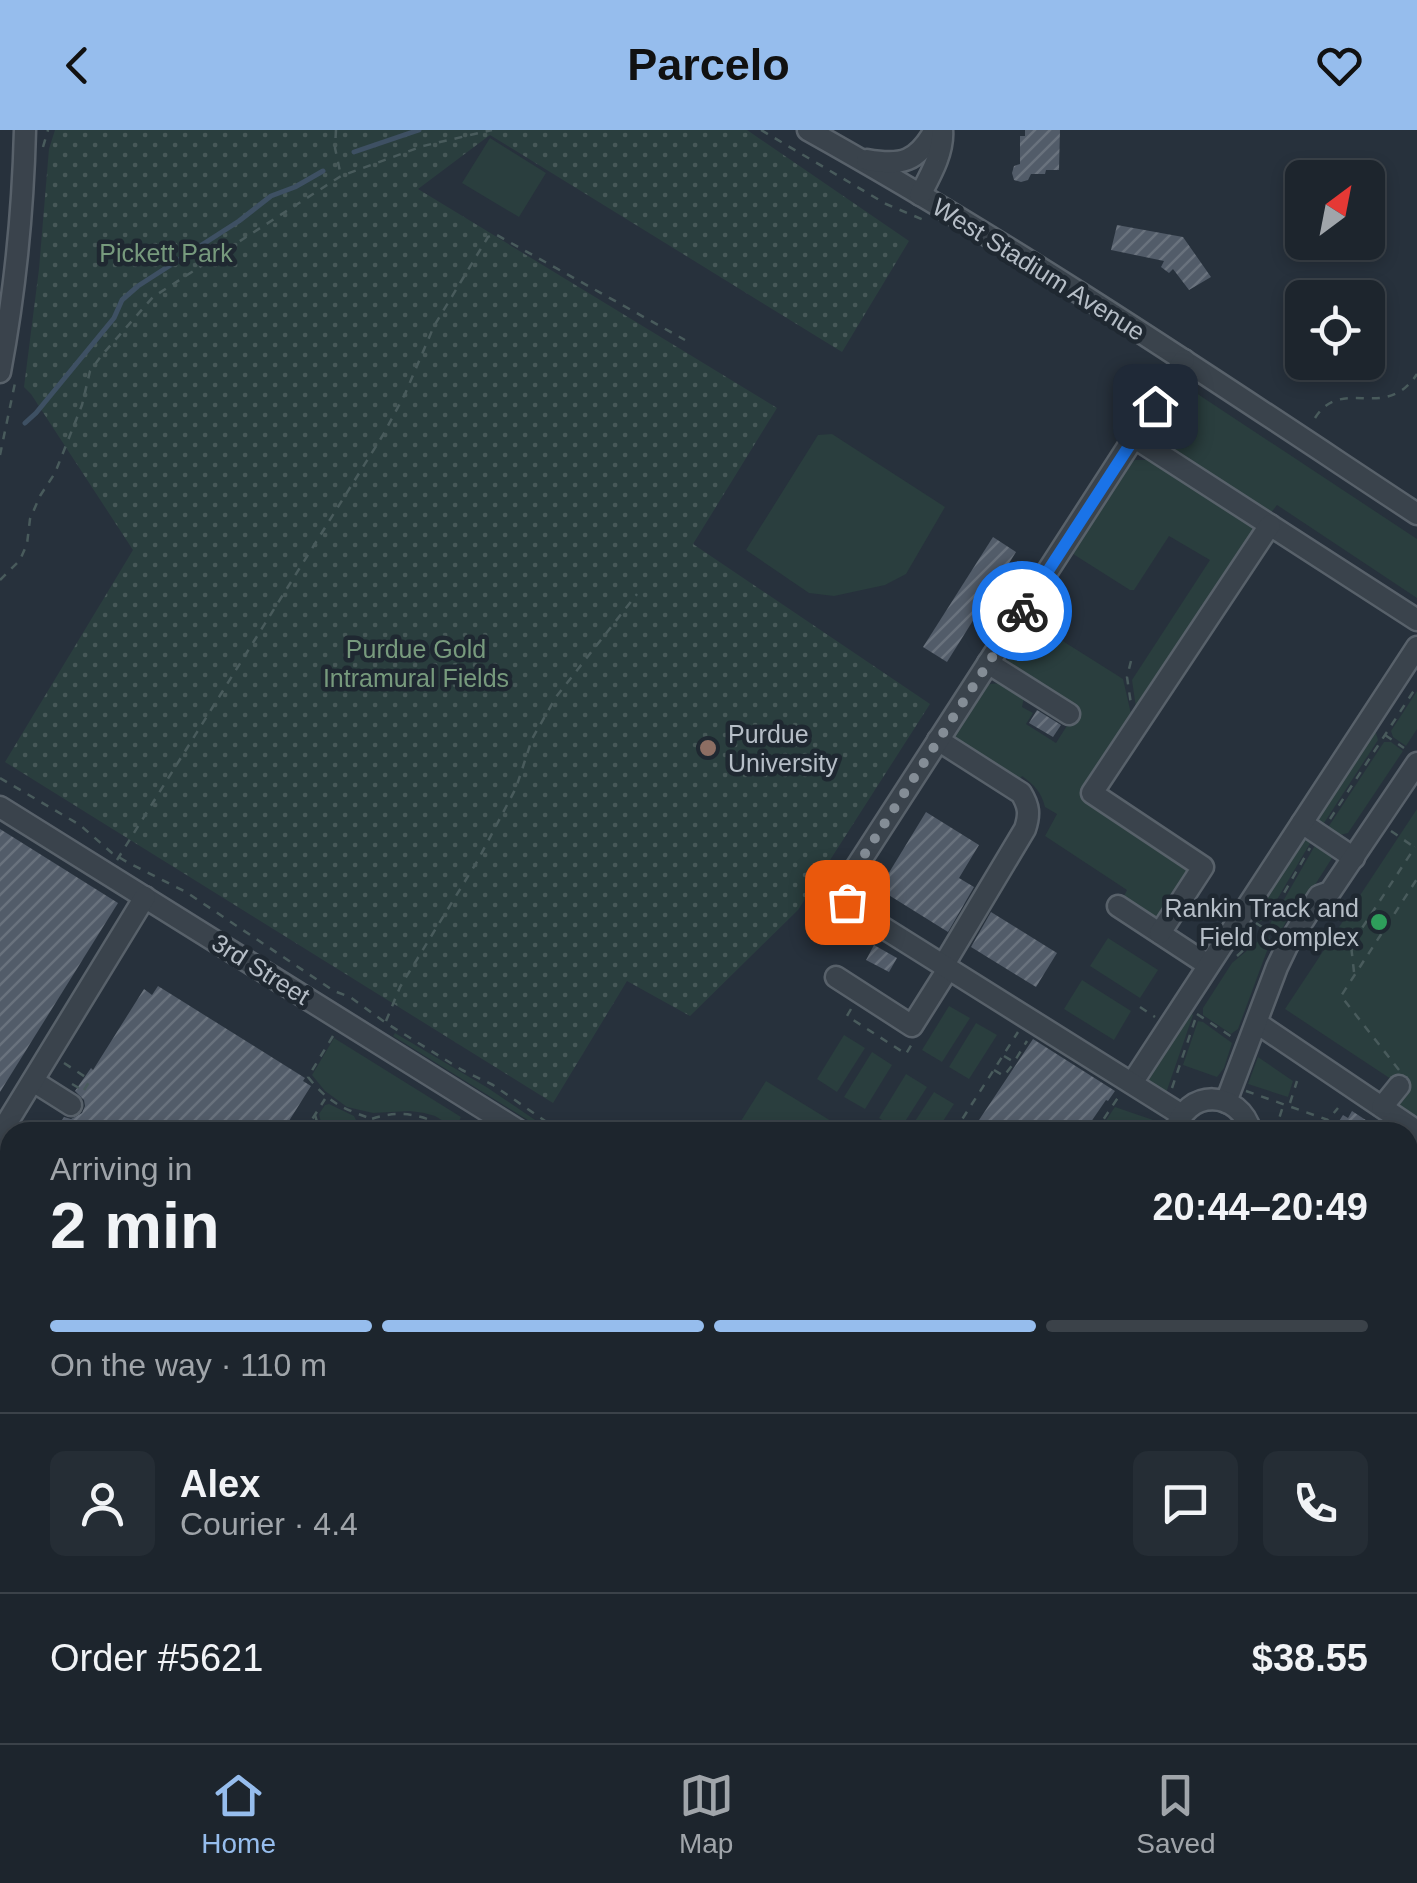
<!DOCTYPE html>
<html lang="en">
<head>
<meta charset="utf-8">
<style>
  :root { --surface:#1d252d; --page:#252d35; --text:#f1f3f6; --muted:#a0a5aa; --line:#3b4249; --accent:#96bded }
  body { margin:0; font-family:Helvetica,sans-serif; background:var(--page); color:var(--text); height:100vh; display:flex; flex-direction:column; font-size:38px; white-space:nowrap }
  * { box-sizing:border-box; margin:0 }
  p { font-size:32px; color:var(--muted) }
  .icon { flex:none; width:55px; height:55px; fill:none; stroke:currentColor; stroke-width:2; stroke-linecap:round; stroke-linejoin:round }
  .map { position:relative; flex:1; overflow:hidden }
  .drawer { position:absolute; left:0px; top:992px; width:1418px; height:622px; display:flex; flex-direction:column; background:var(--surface); border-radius:30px 30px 0 0; box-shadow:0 5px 15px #0003,0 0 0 2px var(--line) }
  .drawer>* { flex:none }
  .needle { width:65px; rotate:32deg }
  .controls { position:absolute; left:1285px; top:30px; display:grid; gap:20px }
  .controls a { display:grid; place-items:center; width:100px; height:100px; border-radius:15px; background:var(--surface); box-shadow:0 5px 15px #0003,0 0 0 2px var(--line); font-size:50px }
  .pin { position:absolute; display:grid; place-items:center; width:85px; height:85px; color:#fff; margin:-42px; border-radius:20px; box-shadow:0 5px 15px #0006 }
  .courier { position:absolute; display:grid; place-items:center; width:100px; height:100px; margin:-50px; border:8px solid #1a73e8; border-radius:50%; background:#fff; color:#222; box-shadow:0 2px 12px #0007 }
  .overview em { font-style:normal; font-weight:700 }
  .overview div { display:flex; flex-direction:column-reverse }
  .overview { display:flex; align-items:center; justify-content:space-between; height:170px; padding:0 50px }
  h1 { font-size:65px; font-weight:700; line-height:75px }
  .bar { display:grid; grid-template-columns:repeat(4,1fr); gap:15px 10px; align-content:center; height:120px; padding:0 50px }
  .bar i { height:12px; border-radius:8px; background:var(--line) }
  .bar .on { background:var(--accent) }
  .bar p { grid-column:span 4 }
  .line { display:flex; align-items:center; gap:25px; padding:0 50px; border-top:2px solid var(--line) }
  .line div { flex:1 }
  .round { display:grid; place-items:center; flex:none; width:105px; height:105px; border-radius:15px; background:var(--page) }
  header { display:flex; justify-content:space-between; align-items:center; height:130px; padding:0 50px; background:var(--accent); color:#111; font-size:45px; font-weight:700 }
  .dock { display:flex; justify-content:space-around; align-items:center; height:140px; border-top:2px solid var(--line); background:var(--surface); font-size:28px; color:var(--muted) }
  .dock a { display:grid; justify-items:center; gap:5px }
  .dock .on { color:var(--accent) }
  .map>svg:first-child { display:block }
</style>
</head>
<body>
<header><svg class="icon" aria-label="back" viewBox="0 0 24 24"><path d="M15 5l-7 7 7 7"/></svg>Parcelo<svg class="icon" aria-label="heart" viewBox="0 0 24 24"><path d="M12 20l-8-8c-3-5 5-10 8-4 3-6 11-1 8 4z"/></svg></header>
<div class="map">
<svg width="1417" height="1613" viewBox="0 0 1417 1613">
  <defs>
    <pattern id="park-dots" width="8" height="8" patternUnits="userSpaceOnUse" patternTransform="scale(2.5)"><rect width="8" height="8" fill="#2a3e3e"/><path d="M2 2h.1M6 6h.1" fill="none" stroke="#475858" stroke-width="1.8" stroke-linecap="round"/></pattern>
    <pattern id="building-hatch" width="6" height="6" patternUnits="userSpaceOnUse" patternTransform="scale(2.5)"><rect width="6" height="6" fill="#525c69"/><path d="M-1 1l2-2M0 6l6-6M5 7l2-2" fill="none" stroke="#69727d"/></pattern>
  </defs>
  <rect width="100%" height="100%" fill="#27313c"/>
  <g fill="#2a3e3e">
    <path d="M490 8 546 43 519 87 462 53Z"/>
    <path d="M1178 251 1417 409V468L1277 375 1270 384 1158 313 1154 292Z"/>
    <path d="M832 304 945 377 906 444 885 455 834 466 809 463 746 420 818 305Z"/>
    <path d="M1135 330H1148L1159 333 1247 390 1252 397V404L1206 475 1202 474 1201 477 1204 479 1136 578 1132 550 1210 430 1169 406 1134 460H1130L1070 422 1129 335Z"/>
    <path d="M1023 486 1123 549 1132 588 1081 663 1192 738 1159 789H1155L1123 768 1127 760 1045 706 1057 684 1045 677C1041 661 1034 655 1022 646L1017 654 951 609C971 571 976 536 1025 563L1022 577 1033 583 1026 594 1056 613 1075 583 1013 543 1008 531 1006 513Z"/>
    <path d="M1417 561V599L1406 616 1393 607 1391 601Z"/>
    <path d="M1373 600 1376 603 1378 610 1322 696 1317 692 1316 685Z"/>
    <path d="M1384 612H1391L1403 621 1348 703 1336 706 1327 699Z"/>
    <path d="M1417 679V988L1386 966 1394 951 1285 879Z"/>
    <path d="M1308 706 1312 710 1265 790 1258 792 1249 786 1300 708Z"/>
    <path d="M1317 712 1331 721 1332 728 1304 772 1285 778V782H1291L1279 805 1272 800 1270 794Z"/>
    <path d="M1267 804 1271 810 1238 899 1231 904 1203 885V878L1232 833Z"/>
    <path d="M1108 808 1158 840 1140 868 1090 836Z"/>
    <path d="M1082 850 1131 881 1114 910 1064 879Z"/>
    <path d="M949 876 970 888 942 932 922 920Z"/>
    <path d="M1187 880 1193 885 1192 888 1166 963 1149 954 1147 948Z"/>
    <path d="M1198 891 1203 892 1232 913 1224 938 1217 947 1183 935Z"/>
    <path d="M976 893 997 905 969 949 949 937Z"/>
    <path d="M395 903 488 958 541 994 539 997 393 906Z"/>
    <path d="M844 905 865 918 837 962 817 949Z"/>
    <path d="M334 908 461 987 457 996 453 997 435 986 424 983 410 981 373 983 347 977 325 961 312 945Z"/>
    <path d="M872 922 892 935 865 979 844 967Z"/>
    <path d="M1258 927 1293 951 1288 967 1248 954Z"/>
    <path d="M906 944 927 957 899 1001 879 988Z"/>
    <path d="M766 951 849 1002H734Z"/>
    <path d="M934 962 954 974 936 1002H908Z"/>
    <path d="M329 974 354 986 356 990 338 1002H323L319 984 325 975Z"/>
    <path d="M1115 977 1156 991 1152 1002H1098Z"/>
    <path d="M1417 1328V1452L1408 1446V1351L1412 1343 1411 1337Z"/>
  </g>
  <path fill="url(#park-dots)" d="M55 0H747L909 111 842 222 490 5 418 59 777 278 693 414 930 574 798 780 690 886 627 851 553 973 5 632 133 420 31 264 24 257 39 139 49 19Z"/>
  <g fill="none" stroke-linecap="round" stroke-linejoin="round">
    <g stroke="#3e5063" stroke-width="5">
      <path d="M354 22 419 0"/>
      <path d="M25 293 36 283 114 188 122 170 138 156 239 91 271 66 295 57 323 41"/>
    </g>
  </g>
  <g fill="url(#building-hatch)">
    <path d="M1025 0H1060L1059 40H1046L1045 44H1031L1028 50 1021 52 1014 50 1012 43 1014 36 1020 34V6H1025Z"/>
    <path d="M1117 95 1183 107 1211 147 1189 160 1173 139 1169 143 1161 137 1164 131 1111 120Z"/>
    <path d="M993 407 1016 422 947 532 923 517Z"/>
    <path d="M1037 580 1061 595 1053 607 1029 593Z"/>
    <path d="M926 682 979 715 959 748 974 757 948 802 879 759Z"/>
    <path d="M0 699 118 773 0 962Z"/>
    <path d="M991 782 1057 823 1036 857 971 817Z"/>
    <path d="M874 815 897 828 889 842 866 830Z"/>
    <path d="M158 856 305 948 303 951 311 956 282 1002H54L64 987 71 989 82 983 85 976 84 970 75 961 91 938 93 940 144 859 152 865Z"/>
    <path d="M1033 909 1115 961 1108 971 1106 970 1084 1002H971Z"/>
    <path d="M1352 981 1384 1002H1332L1343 985 1348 988Z"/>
  </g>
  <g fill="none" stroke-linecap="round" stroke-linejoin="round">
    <defs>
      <g id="minor">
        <path d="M808 0C1018 117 1217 252 1417 384"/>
        <path d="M867 30C902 36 917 32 935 0"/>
        <path d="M920 65C930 46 944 22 942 0"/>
        <path d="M0 242C15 162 23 80 25 0"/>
        <path d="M1135 308 1417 490"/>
        <path d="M988 533 1069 584"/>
        <path d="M938 610 1021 663C1029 676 1030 684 1025 699L943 836"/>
        <path d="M0 677 521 1002"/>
        <path d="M1302 693 1354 728"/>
        <path d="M1118 776 1208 835"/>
        <path d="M1160 803 1203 737 1092 663 1270 395"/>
        <path d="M836 847 912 896 948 839"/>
        <path d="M1257 893 1417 1001"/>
        <path d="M33 951 71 975"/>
        <path d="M1132 953 1417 517"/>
        <path d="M1226 972 1277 837 1288 814 1319 766 1330 762 1417 633"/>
        <path d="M1382 977 1399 956"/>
        <path d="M1182 985 855 780C845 770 844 763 848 750L1184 230"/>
        <path d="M1175 1002C1185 958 1240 959 1251 1002"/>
        <path d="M0 1004 145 767"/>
        <path d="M0 1175 10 1181"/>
        <path d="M1408 1307 1417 1293"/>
        <path d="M1408 1572 1417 1578"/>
        <path d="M535 1605 548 1613"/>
        <path d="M1122 1605 1133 1613"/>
        <path d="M1231 1605 1239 1613"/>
        <path d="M321 1613 326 1605"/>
        <path d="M678 1613 683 1605"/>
        <path d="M1066 1613 1072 1605"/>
      </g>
      <g id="major">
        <path d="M0 1581 10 1587"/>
        <path d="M39 1605 52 1613"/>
      </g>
    </defs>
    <use href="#minor" stroke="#58616a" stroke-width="25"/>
    <use href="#major" stroke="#434c55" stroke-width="30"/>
    <g stroke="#495b5c" stroke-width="2.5" stroke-dasharray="8 8" stroke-linecap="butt">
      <path d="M336 0 335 18 341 46"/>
      <path d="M761 0 886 74 926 91"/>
      <path d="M43 17 48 0"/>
      <path d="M1315 288C1342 245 1385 293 1417 244"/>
      <path d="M0 325 15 253"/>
      <path d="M0 450 20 430 27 414 30 389 40 366 55 343 82 275 90 241 102 225 153 167 341 46 423 16 492 0"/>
      <path d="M1131 531 1127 547 1131 574"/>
      <path d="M1385 605 1404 618"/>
      <path d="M0 648 80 695 112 723 127 732 186 762 334 861 350 867 386 893 462 940 493 955 561 1002"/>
      <path d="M1330 689 1417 556"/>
      <path d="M1391 701 1417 719"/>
      <path d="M117 730 383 305 405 264 434 196 488 107 495 104 685 210"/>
      <path d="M1256 793 1274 805"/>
      <path d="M1237 826 1259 806 1310 718"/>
      <path d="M1354 842 1351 815 1415 717"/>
      <path d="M1140 877 1155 887"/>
      <path d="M851 879 847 886 906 924 913 912"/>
      <path d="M1197 884 1232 907"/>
      <path d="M386 891 400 857 478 730 516 658 532 609 556 567 637 464"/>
      <path d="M333 906 308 947C327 971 341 978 369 988"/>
      <path d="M1004 926 1014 932 1027 911"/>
      <path d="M64 933 90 950"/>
      <path d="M994 940 1004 946 1013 934"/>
      <path d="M1399 940 1341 866 1417 749"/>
      <path d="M72 954 84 961"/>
      <path d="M1172 958 1195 890"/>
      <path d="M84 960 91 949"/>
      <path d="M1246 961 1328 990 1338 978"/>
      <path d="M1290 973 1297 951"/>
      <path d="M315 985 320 1002"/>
      <path d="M304 1002 325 969"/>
      <path d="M343 1002C384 979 413 977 454 1002"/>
      <path d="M458 1002 466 989"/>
      <path d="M954 1002 1018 902"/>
      <path d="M1095 1002 1119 966"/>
      <path d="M1275 1002 1283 976"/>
      <path d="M1416 1031 1417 1029"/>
      <path d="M0 1092 5 1095 0 1103"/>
      <path d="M0 1147 10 1154"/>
      <path d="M0 1204 10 1211"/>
      <path d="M1411 1251 1417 1256"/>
      <path d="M0 1418 10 1424"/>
      <path d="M1408 1453 1417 1459"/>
      <path d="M0 1462 10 1445"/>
      <path d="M0 1483 10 1490"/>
      <path d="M0 1511 10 1507"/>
      <path d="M0 1553 10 1560"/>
      <path d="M83 1605 96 1613"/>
      <path d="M198 1605 211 1613"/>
      <path d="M244 1605V1613"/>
      <path d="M367 1605 368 1613"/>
      <path d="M460 1605 473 1613 475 1605"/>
      <path d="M601 1605 612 1612 627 1605"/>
      <path d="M753 1605 766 1613"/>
      <path d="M937 1605 948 1613"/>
      <path d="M567 1606 568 1605"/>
      <path d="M213 1613 218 1605"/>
      <path d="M288 1613 305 1606"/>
      <path d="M648 1613 653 1605"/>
      <path d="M826 1613 831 1605"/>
      <path d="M885 1613 892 1607"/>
      <path d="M977 1613 982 1605"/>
      <path d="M1171 1613 1180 1605"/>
      <path d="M1322 1613 1349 1605"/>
      <path d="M1384 1613 1401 1611 1407 1613"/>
    </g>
    <use href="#minor" stroke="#3a434c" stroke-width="20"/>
    <use href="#major" stroke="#59626c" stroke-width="25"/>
  </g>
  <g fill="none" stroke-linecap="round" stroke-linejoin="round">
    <path stroke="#848d96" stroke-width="10" stroke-dasharray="0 18" d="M847 772 845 762 848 750 1022 481"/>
    <path stroke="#1a73e8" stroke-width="12" d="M1022 481 1155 276"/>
  </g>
  <circle fill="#8d6e63" stroke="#1f2831" stroke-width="4" cx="708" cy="618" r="10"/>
  <circle fill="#2e9e5b" stroke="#1f2831" stroke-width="4" cx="1379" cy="792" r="10"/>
  <g text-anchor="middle" stroke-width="9" stroke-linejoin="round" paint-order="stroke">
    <g font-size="25" fill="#779a7d" stroke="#1f2831">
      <text x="166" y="132">Pickett Park</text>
      <text x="416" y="528">Purdue Gold<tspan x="416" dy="29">Intramural Fields</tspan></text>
    </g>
    <g font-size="25" fill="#b6bec7" stroke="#1f2831">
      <text transform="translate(1039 139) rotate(32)" y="9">West Stadium Avenue</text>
      <text transform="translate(261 839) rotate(32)" y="9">3rd Street</text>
    </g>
    <g font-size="25" fill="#b6bec7" stroke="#1f2831" text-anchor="start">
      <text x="728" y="613">Purdue<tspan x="728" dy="29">University</tspan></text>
      <text x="1359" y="787" text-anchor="end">Rankin Track and<tspan x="1359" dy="29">Field Complex</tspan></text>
    </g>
  </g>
</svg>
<div class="controls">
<a><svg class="needle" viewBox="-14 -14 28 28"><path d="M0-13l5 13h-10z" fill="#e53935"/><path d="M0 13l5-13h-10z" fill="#a0a5aa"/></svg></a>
<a><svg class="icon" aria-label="locate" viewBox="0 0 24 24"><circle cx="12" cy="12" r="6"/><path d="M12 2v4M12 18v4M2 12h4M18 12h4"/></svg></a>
</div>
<div class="pin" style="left:847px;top:772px;background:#ea580c"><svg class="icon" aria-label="bag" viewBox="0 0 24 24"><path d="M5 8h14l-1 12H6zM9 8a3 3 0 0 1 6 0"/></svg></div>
<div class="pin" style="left:1155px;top:276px;background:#1f2937"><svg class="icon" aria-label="home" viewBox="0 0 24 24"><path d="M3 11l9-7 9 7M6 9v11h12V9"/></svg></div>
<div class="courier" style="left:1022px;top:481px"><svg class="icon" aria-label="bike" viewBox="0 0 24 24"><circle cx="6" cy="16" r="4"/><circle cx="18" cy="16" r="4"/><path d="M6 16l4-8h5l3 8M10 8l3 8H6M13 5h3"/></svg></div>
<section class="drawer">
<div class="overview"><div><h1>2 min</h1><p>Arriving in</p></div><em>20:44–20:49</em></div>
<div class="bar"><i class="on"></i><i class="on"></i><i class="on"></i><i></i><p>On the way · 110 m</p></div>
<div class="line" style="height:180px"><a class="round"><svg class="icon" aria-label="person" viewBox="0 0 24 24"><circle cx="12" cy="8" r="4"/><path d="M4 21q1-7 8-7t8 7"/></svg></a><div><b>Alex</b><p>Courier · 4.4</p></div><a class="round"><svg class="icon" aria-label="chat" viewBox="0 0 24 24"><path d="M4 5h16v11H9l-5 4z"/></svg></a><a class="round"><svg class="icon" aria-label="phone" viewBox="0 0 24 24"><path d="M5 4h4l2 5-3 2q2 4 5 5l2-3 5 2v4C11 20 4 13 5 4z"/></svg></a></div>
<div class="line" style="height:130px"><div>Order #5621</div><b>$38.55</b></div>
</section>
</div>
<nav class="dock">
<a class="on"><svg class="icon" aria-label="home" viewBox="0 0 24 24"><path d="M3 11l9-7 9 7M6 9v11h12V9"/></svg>Home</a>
<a><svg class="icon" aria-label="map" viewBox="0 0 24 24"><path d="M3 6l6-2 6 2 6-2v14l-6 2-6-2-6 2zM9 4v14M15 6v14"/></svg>Map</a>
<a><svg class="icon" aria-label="saved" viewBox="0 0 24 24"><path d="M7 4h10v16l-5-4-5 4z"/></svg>Saved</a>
</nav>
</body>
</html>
